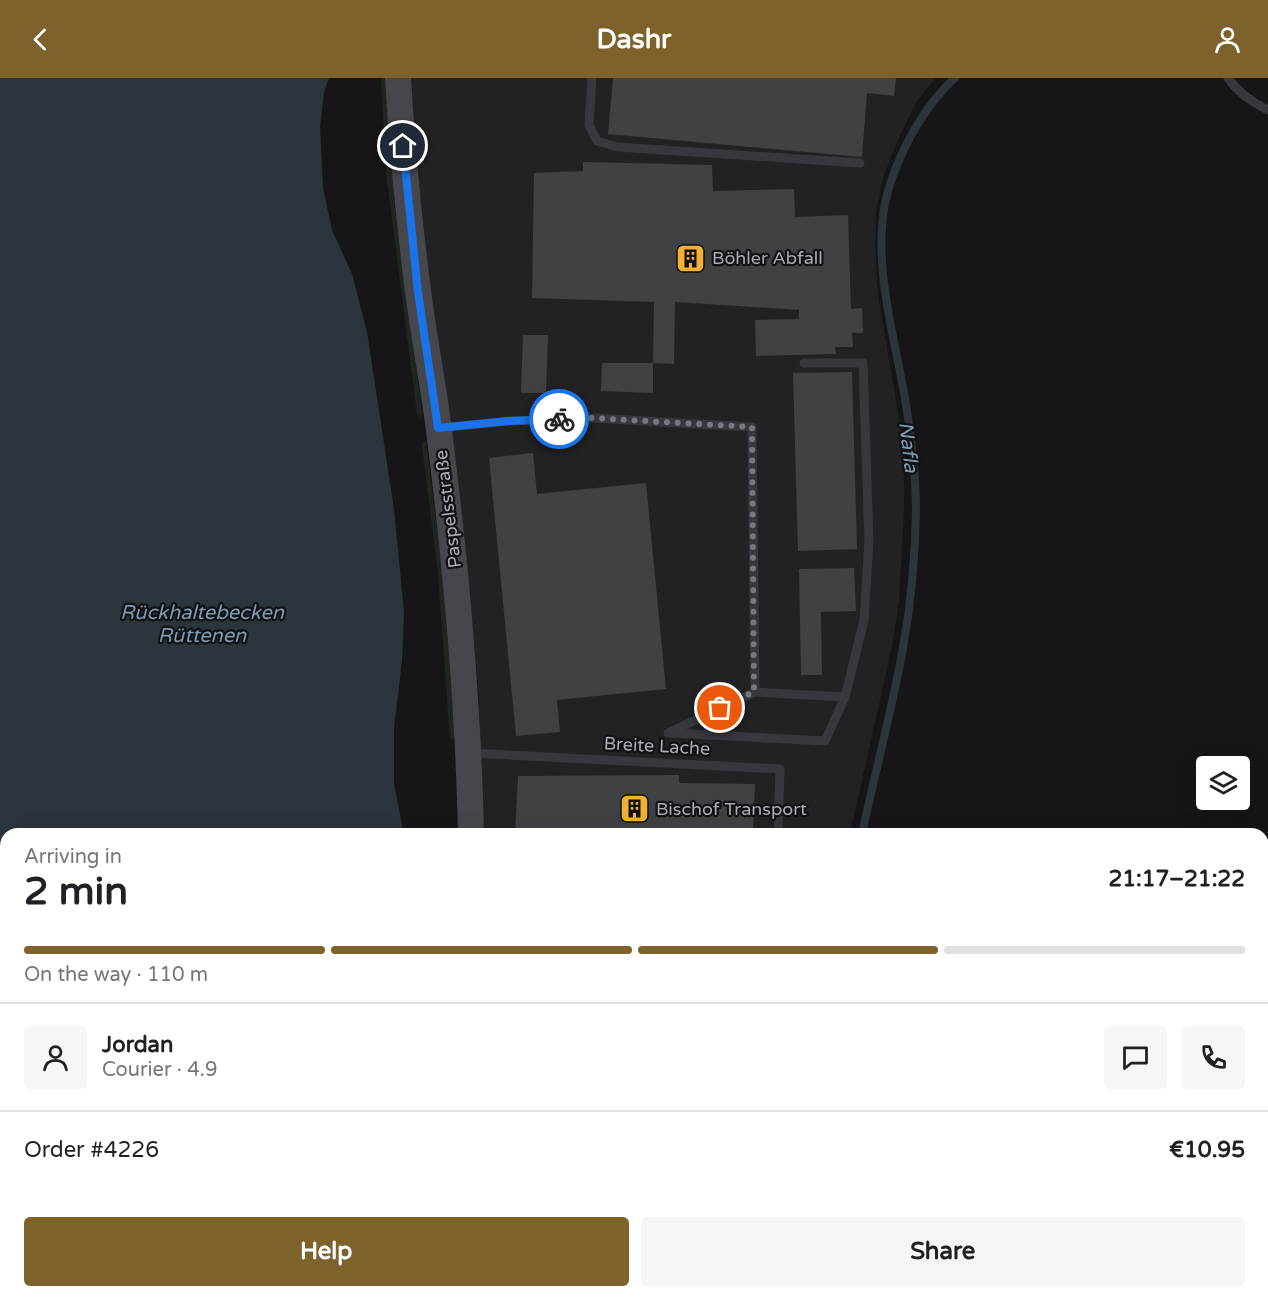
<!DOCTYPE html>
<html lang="en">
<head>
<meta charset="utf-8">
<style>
  :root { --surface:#fff; --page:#f6f6f6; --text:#202124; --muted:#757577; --line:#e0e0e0; --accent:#7e622b }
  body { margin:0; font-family:"Varela Round",sans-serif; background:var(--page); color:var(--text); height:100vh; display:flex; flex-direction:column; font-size:22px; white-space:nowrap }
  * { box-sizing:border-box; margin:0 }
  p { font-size:20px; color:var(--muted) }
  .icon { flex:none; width:33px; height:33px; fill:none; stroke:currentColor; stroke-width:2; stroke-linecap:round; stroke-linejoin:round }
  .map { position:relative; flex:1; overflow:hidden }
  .side { position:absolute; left:0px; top:750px; width:1269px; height:470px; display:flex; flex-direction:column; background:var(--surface); border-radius:18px 18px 0 0; box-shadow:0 6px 24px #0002 }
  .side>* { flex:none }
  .controls { position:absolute; left:1196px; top:678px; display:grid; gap:12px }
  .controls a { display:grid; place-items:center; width:54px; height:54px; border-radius:6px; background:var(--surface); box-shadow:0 6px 24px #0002; font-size:30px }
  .pin { position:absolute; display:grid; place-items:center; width:51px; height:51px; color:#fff; margin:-26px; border:3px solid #fff; border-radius:50%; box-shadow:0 2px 6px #0007 }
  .courier { position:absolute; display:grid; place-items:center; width:60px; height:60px; margin:-30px; border:4px solid #1a73e8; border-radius:50%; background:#fff; color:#222; box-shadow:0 2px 8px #0007 }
  .overview em { font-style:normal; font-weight:700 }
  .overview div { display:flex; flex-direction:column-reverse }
  .overview { display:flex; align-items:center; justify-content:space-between; height:102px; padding:0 24px }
  h1 { font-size:39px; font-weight:700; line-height:45px }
  .bar { display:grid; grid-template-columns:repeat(4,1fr); gap:9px 6px; align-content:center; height:72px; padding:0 24px }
  .bar i { height:8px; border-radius:4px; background:var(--line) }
  .bar .on { background:var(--accent) }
  .bar p { grid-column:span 4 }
  .line { display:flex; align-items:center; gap:15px; padding:0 24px; border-top:2px solid var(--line) }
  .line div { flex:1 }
  .round { display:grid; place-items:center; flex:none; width:63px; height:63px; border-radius:6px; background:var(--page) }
  .cta { display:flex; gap:12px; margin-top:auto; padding:12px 24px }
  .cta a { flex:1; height:69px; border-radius:6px; background:var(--accent); color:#fff; font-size:24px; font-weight:700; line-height:69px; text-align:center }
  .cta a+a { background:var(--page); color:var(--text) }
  header { display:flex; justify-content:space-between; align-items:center; height:78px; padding:0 24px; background:var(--accent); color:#fff; font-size:27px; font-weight:700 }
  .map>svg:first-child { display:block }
</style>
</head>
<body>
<header><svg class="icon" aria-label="back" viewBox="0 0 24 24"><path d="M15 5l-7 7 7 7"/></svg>Dashr<svg class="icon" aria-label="person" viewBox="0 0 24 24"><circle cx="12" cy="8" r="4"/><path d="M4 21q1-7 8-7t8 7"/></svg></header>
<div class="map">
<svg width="1268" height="1219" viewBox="0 0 1268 1219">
  <rect width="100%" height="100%" fill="#161618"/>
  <g fill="#222225">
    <path d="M410 0H936L917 23 900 57 884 96 876 132 875 170 878 217 900 346 904 390V433L899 523 892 568 850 756H482L479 617 459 406 430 210 413 48Z"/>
    <path d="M471 1214H838V1219H470Z"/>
  </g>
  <g fill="#1e261f">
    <path d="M381 0H385L395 131 422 334 420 340 417 336 386 95Z"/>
    <path d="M423 363 426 364 443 497 455 660 452 662 450 661 438 496 422 368Z"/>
  </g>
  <path fill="#2c353c" d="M0 0H329L324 14 320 49 323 110 332 152 352 196 367 254 394 431 404 534 402 583 394 650V706L404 756H6V1214H398V1219H0Z"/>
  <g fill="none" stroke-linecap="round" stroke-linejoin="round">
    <g stroke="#2c353c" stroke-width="8">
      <path d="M862 756C875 694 892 632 903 570 911 526 915 479 916 435 916 392 910 347 902 304 891 246 874 184 885 125 889 106 897 86 905 69 918 43 933 20 955 0"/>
      <path d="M848 1214V1219"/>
    </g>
  </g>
  <g fill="#404145">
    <path d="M613 0H896L894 18 867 15 862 79 608 56Z"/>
    <path d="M583 84 712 87 713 113 794 111 795 139 848 137 851 231 862 230 863 255H852L853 269H835L836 276 756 278 755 242 799 241V232L675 224 674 286 653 285 654 224 532 220 534 95 583 93Z"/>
    <path d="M523 257H548L546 315H521Z"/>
    <path d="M602 285H653V315L601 313Z"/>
    <path d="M852 294 857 471 798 473 793 295Z"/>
    <path d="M533 375 537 416 646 405 666 611 557 622 560 654 516 658 489 380Z"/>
    <path d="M854 490 856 533 821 534 822 597H801L799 491Z"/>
    <path d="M679 697V705L755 706 753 756H515L518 698Z"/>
    <path d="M1123 1214H1153L1152 1219H1122Z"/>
    <path d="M1177 1214H1256L1254 1219H1176Z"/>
  </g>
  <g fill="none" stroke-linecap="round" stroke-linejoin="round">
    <g stroke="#3d3f44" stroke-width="4" stroke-dasharray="3 4.5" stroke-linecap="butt">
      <path d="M0 858 6 878"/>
      <path d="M0 1038 6 1022"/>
      <path d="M1263 1141 1268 1142"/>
      <path d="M1159 1219 1160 1214"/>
      <path d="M1262 1219 1268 1195"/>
    </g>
    <g stroke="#37383d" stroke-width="9">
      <path d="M592 0 589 47 597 63 618 69 860 85"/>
      <path d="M1228 0C1238 15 1252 24 1268 32"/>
      <path d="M804 285H863L869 463 864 542 845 619"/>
      <path d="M441 350 508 343 592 340 752 349 755 614 668 655"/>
      <path d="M670 655 825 663 845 619 755 614"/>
      <path d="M471 675 780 691 778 756"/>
      <path d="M684 1219V1214"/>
    </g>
    <g stroke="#45474d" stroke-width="26">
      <path d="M398 0C402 71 409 142 418 213 424 260 433 306 439 352 456 487 468 620 471 756"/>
      <path d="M458 1219V1214"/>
    </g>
  </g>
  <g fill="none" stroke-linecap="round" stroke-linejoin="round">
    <path stroke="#757880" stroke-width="6" stroke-dasharray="0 10.8" d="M559 341 591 340 752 349 754 614 720 630"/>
    <path stroke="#1a73e8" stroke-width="8" d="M403 68 418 214 438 350 508 343 559 341"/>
  </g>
  <defs>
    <symbol id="building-square" viewBox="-11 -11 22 22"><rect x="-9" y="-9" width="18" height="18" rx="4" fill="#f2b134" stroke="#111113"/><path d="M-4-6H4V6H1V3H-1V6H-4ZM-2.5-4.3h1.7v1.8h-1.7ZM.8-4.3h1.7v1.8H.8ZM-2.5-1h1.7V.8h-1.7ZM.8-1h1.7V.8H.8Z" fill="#111"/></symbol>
  </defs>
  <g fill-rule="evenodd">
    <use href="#building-square" x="674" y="164" width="33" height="33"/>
    <use href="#building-square" x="618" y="714" width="33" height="33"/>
  </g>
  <g text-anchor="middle" stroke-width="4.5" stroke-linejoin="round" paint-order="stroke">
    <g font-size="18" fill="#a8adb8" stroke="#111113" text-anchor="start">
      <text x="712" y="186">Böhler Abfall</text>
      <text x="656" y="737">Bischof Transport</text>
    </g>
    <g font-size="18" fill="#a8adb8" stroke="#111113">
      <text transform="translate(448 431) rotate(-97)" y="6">Paspelsstraße</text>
      <text transform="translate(657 668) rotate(3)" y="6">Breite Lache</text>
    </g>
    <g font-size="20" font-style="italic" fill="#7f9bb3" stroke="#111113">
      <text transform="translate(909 369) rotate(83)" y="7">Nafla</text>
      <text x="202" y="541">Rückhaltebecken<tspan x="202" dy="23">Rüttenen</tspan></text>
    </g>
  </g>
</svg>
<div class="controls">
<a><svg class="icon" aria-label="layers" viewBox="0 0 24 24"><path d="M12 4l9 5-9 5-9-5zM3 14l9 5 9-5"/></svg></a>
</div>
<div class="pin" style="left:720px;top:630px;background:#ea580c"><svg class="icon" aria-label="bag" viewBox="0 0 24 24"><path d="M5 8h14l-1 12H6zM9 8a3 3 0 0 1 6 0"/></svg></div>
<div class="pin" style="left:403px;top:68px;background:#1f2937"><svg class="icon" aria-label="home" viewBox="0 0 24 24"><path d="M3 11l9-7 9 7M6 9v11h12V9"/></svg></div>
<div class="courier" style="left:559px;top:341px"><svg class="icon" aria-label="bike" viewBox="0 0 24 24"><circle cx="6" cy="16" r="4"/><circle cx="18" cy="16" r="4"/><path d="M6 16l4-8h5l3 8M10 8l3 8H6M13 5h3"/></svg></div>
<section class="side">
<div class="overview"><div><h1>2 min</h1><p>Arriving in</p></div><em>21:17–21:22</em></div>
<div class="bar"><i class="on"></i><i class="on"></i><i class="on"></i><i></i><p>On the way · 110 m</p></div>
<div class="line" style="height:108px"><a class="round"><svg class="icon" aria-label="person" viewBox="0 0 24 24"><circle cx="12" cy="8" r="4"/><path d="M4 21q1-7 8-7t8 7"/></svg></a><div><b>Jordan</b><p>Courier · 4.9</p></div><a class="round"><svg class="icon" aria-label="chat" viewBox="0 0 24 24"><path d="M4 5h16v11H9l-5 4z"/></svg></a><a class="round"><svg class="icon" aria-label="phone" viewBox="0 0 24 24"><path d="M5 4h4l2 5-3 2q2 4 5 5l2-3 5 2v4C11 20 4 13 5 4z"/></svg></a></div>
<div class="line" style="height:78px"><div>Order #4226</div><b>€10.95</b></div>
<div class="cta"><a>Help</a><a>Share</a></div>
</section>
</div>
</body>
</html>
